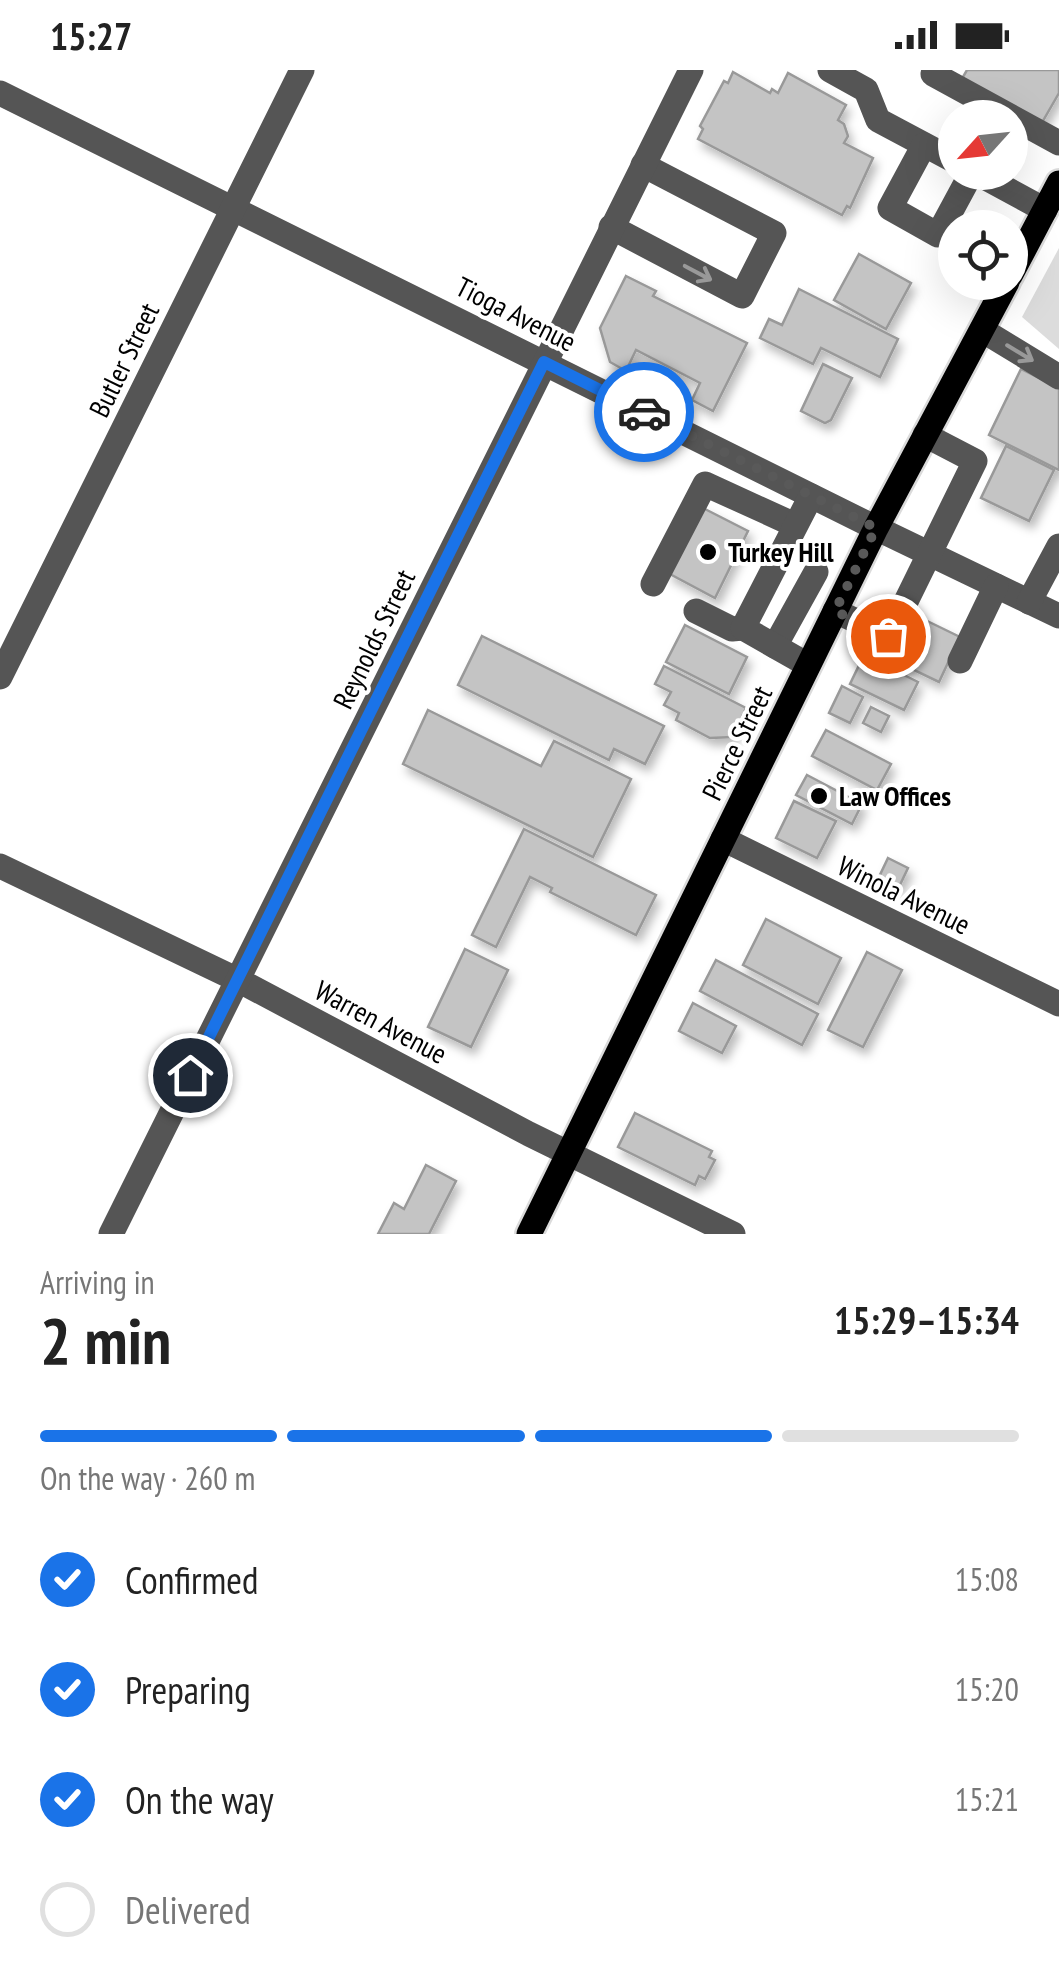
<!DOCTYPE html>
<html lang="en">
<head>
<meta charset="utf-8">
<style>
  :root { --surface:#fff; --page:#f2f2f2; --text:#222; --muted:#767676; --line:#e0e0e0; --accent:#1a73e8 }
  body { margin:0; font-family:"PT Sans Narrow",sans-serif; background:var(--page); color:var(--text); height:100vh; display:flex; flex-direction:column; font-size:38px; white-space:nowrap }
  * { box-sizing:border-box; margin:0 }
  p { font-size:32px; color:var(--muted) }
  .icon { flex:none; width:55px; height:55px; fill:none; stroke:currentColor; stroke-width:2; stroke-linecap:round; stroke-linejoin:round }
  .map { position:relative; height:1164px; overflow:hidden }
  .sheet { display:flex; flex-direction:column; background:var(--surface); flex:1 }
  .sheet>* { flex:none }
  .needle { width:65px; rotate:243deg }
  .controls { position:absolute; left:938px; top:30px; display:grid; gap:20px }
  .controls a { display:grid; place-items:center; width:90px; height:90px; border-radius:50%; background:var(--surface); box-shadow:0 10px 40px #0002; font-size:50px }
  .pin { position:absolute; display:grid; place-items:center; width:85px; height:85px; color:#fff; margin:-42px; border:5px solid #fff; border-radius:50%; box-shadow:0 2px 10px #0007 }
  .courier { position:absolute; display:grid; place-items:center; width:100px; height:100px; margin:-50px; border:8px solid #1a73e8; border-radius:50%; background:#fff; color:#222; box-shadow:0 2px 12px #0007 }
  .summary em { font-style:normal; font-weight:600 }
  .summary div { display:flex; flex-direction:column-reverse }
  .summary { display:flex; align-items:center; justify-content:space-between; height:170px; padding:0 40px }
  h1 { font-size:65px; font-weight:600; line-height:75px }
  .bar { display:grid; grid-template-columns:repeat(4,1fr); gap:15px 10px; align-content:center; height:120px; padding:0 40px }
  .bar i { height:12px; border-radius:8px; background:var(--line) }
  .bar .selected { background:var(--accent) }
  .bar p { grid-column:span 4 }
  ol { padding:0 40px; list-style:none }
  li { display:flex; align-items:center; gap:30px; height:110px }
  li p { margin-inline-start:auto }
  li .icon { padding:10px; border-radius:50%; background:var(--accent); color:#fff; stroke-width:4 }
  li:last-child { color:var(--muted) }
  li i { width:55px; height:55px; border:5px solid var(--line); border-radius:50% }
  .status { display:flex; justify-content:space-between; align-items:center; height:70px; padding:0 50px; background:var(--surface); direction:ltr }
  .status svg { height:28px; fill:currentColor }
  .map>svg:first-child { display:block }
</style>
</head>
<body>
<div class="status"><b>15:27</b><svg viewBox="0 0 49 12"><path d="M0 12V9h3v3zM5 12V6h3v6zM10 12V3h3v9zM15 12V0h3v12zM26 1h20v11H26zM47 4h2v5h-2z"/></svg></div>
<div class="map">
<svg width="1059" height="1164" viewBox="0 0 1059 1164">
  <defs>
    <filter id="shadow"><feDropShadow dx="4" dy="7" stdDeviation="5" flood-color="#0004"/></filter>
  </defs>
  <rect width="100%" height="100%" fill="#fff"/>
  <path fill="#dcdcdc" d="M1059 178V279L1022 247Z"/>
  <g fill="#c4c4c4" stroke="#999" stroke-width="2.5" filter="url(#shadow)">
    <path d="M967 0H1059V23L1040 56 960 12Z"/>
    <path d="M733 2 770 23 772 19 778 23 788 3 846 35 838 50 844 54 848 66 844 73 873 88 850 138 847 136 842 145 698 69 703 59 700 56 724 11 728 13Z"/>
    <path d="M859 184 911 213 886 259 834 230Z"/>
    <path d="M626 206 656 221 653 226 747 273 713 341 692 330 700 313 636 280 626 301 610 292 600 258Z"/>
    <path d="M799 219 898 269 880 307 821 278 813 294 760 268 769 249 782 255Z"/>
    <path d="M823 294 852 308 831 350 825 353 801 341Z"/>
    <path d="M1021 299 1059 318V400L989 365Z"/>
    <path d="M1006 376 1054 400 1029 451 981 428Z"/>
    <path d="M701 437 748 461 715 528 668 503Z"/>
    <path d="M917 546 960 567 939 612 895 591Z"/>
    <path d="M685 555 747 587 729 624 666 592Z"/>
    <path d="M482 566 664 656 645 694 614 679 609 690 458 615Z"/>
    <path d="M864 585 918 612 904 640 850 614Z"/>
    <path d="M664 596 746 638 733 667 710 668 676 650 679 643 664 635 671 622 655 614Z"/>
    <path d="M842 616 863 627 850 653 829 643Z"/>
    <path d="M871 637 889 646 881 662 863 653Z"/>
    <path d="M428 640 541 696 554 671 631 709 593 787 403 694Z"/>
    <path d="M826 660 891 694 877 720 812 686Z"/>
    <path d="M807 705 862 734 852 754 796 725Z"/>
    <path d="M794 731 836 751 817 788 776 768Z"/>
    <path d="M524 759 656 825 636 865 550 822 552 818 530 807 496 877 472 865Z"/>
    <path d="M888 788 908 798 898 819 878 809Z"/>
    <path d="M766 849 841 888 818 934 743 895Z"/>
    <path d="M465 879 508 900 471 977 428 957Z"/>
    <path d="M867 882 902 900 863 977 828 960Z"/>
    <path d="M716 890 818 944 802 975 700 921Z"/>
    <path d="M693 933 736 956 722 983 679 961Z"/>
    <path d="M635 1043 712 1081 709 1087 715 1090 705 1109 699 1106 695 1115 618 1077Z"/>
    <path d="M426 1095 456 1111 429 1164H378L394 1133 404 1139Z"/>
  </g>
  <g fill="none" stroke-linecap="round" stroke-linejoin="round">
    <defs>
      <g id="major">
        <path d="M1010 206 1059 113"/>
        <path d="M529 1164 876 458 1007 212"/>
      </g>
    </defs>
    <use href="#major" stroke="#dbdbdb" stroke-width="30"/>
    <g stroke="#555" stroke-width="25">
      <path d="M830 0 866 20 878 50 955 91"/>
      <path d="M934 0 933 4 1059 73"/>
      <path d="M0 23 876 458 1059 546"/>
      <path d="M924 75 890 138 938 165 972 102"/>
      <path d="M975 102 1045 140"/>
      <path d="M611 157 742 226 774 163 643 95"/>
      <path d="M982 260 1059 307"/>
      <path d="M653 514 705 414 795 455"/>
      <path d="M1029 532 1059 476"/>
      <path d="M696 541 732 559 743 558"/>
      <path d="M835 541 889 566 975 391 925 365"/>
      <path d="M775 576 816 502"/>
      <path d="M960 591 996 516"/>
      <path d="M808 595 743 558 811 426"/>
      <path d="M0 607 302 0"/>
      <path d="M723 769 1059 934"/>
      <path d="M0 796 238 910 529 1064 733 1164"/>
      <path d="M111 1164 691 0"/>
    </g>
    <use href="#major" stroke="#000" stroke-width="25"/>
  </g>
  <defs><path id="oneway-shaft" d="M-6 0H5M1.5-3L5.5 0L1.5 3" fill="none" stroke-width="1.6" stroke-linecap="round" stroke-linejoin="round" transform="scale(2.5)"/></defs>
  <g stroke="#999">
    <use href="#oneway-shaft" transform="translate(698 203) rotate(28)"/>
    <use href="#oneway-shaft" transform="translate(1020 283) rotate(31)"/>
  </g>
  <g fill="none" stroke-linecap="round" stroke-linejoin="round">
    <path stroke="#595959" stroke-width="10" stroke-dasharray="0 18" d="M644 342 876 458 835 541 888 566"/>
    <path stroke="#1a73e8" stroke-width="12" d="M190 1005 544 292 644 342"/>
  </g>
  <g fill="#000" stroke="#fff" stroke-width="4">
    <circle cx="708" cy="482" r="10"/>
    <circle cx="819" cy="726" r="10"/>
  </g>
  <g text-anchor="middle" stroke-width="8" stroke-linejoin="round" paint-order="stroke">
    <g font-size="28" fill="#000" stroke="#fff">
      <text transform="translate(516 244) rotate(27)" y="10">Tioga Avenue</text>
      <text transform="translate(124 290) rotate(-64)" y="10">Butler Street</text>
      <text transform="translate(374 569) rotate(-64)" y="10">Reynolds Street</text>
      <text transform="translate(737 673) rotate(-64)" y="10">Pierce Street</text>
      <text transform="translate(904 825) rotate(26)" y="10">Winola Avenue</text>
      <text transform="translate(381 952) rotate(28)" y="10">Warren Avenue</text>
    </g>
    <g font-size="28" font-weight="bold" fill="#000" stroke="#fff" text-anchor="start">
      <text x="728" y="492">Turkey Hill</text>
      <text x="839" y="736">Law Offices</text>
    </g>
  </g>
</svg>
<div class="controls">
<a><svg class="needle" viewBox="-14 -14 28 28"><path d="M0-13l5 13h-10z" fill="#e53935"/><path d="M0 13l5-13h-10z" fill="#767676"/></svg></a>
<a><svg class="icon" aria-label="locate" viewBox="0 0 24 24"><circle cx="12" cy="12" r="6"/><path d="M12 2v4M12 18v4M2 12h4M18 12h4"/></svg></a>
</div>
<div class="pin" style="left:888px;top:566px;background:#ea580c"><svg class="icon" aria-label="bag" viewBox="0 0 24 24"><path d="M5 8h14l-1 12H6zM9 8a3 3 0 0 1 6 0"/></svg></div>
<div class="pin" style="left:190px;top:1005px;background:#1f2937"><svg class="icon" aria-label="home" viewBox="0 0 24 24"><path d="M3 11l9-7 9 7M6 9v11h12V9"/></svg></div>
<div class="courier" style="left:644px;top:342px"><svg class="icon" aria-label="car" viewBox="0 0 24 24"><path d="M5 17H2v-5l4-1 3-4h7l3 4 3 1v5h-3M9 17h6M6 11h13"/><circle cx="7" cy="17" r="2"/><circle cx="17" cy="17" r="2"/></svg></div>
</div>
<section class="sheet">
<div class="summary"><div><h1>2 min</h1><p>Arriving in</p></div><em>15:29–15:34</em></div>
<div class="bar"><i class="selected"></i><i class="selected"></i><i class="selected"></i><i></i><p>On the way · 260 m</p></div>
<ol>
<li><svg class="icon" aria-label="check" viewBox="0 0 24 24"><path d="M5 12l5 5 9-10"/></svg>Confirmed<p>15:08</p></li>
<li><svg class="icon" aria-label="check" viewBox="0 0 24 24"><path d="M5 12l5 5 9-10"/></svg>Preparing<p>15:20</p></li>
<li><svg class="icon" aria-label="check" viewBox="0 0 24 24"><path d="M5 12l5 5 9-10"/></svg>On the way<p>15:21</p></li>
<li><i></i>Delivered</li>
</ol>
</section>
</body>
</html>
